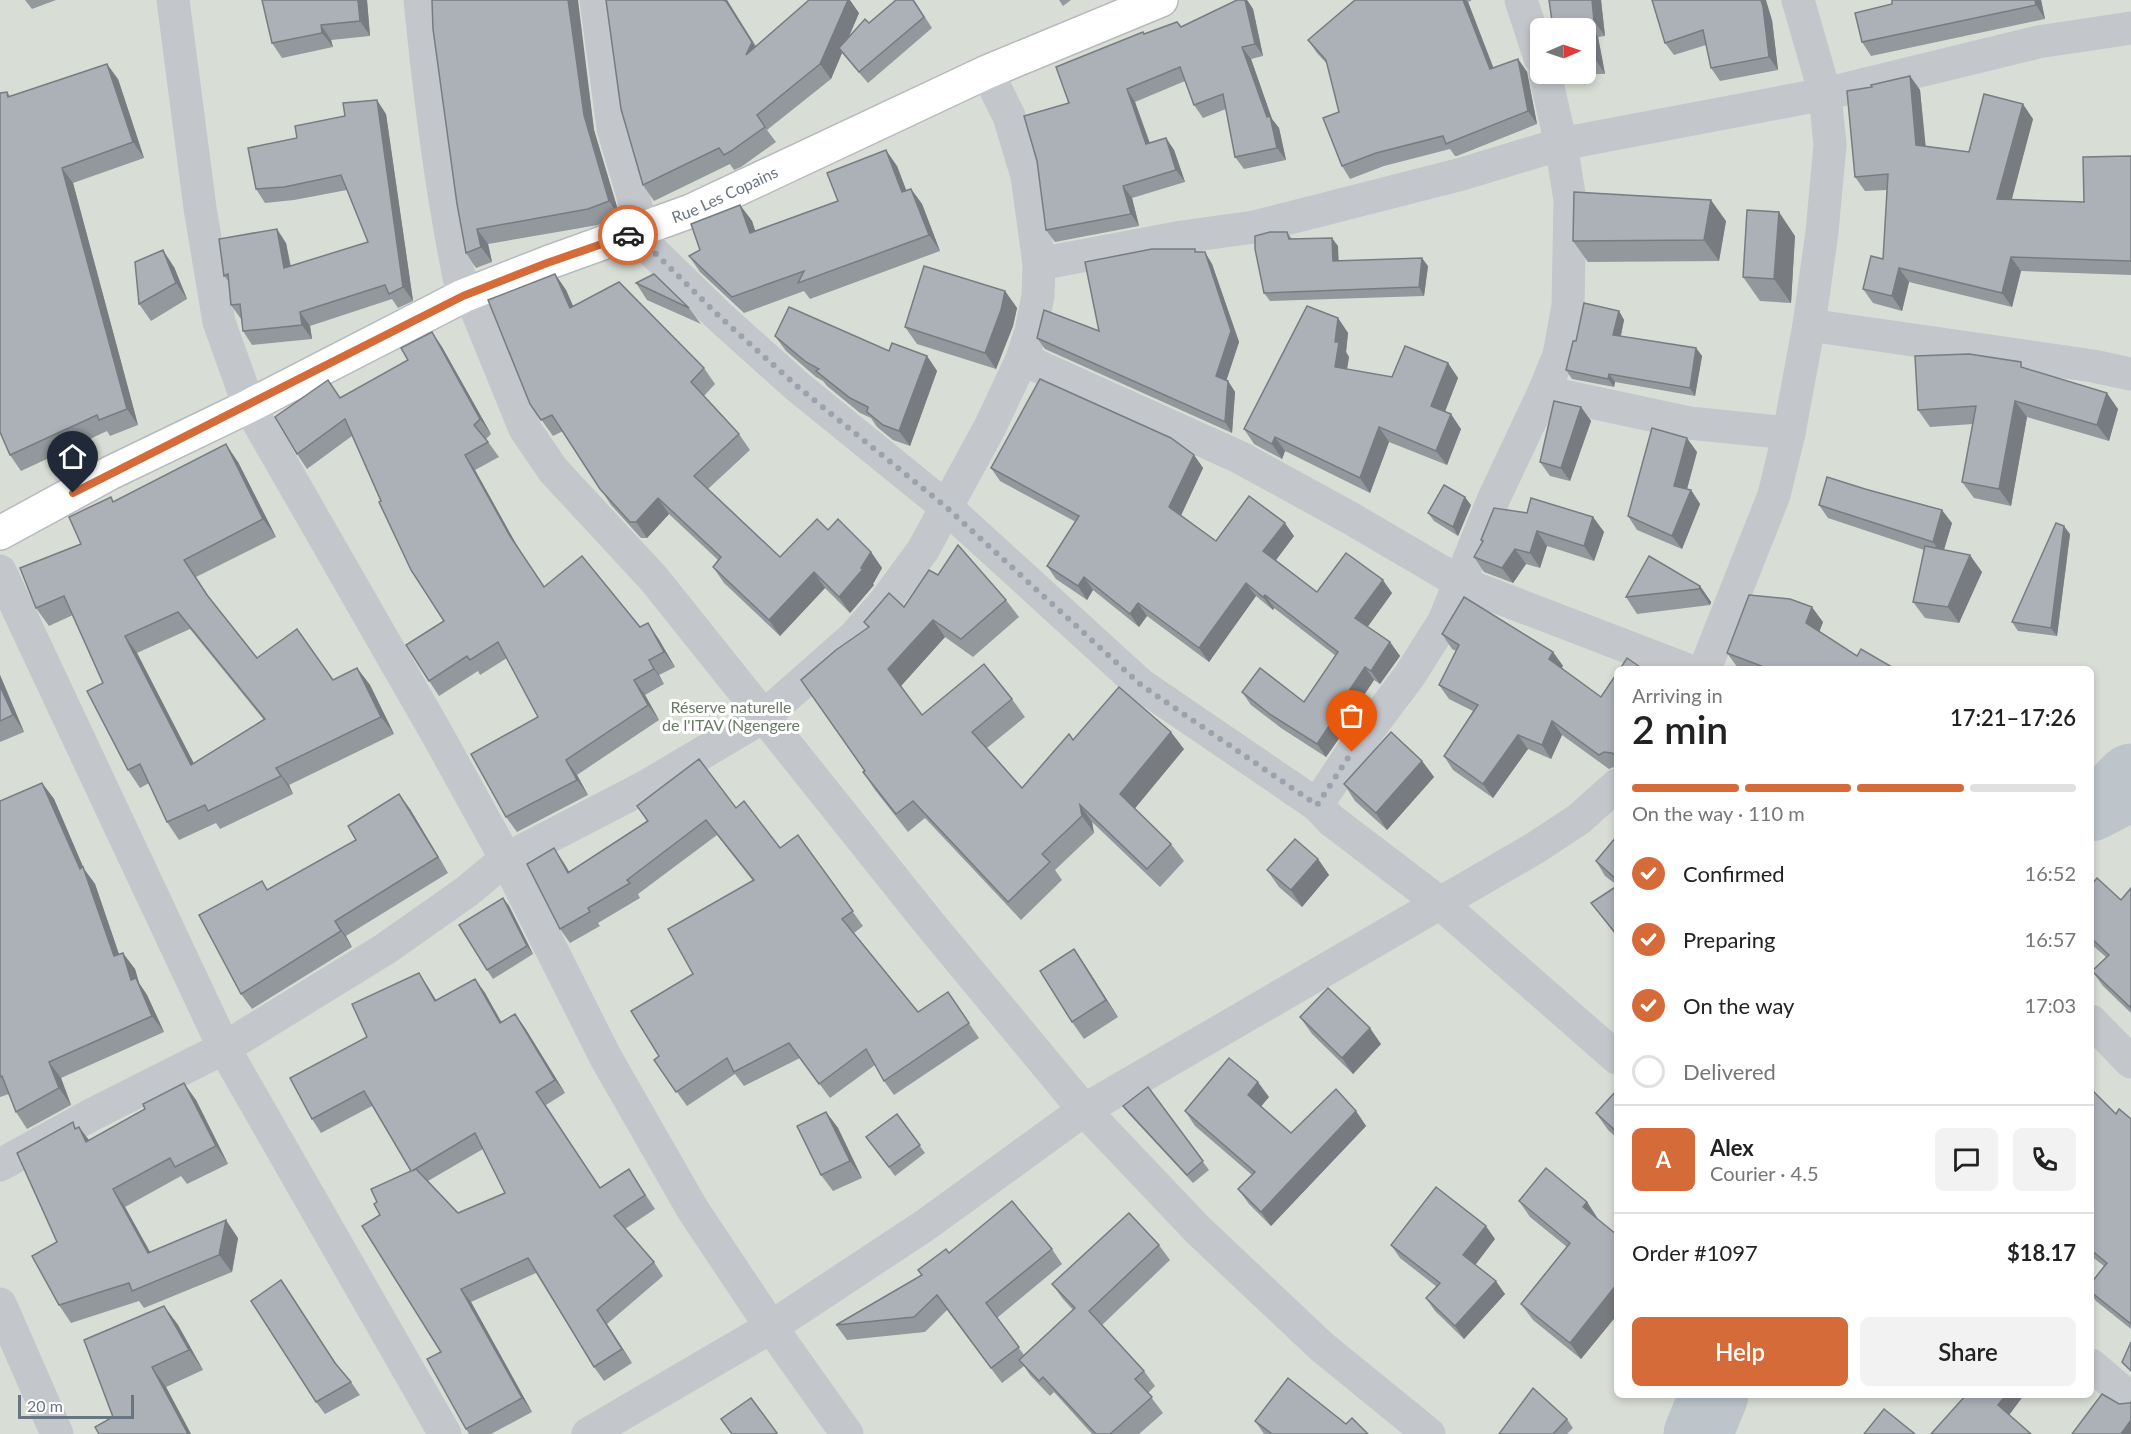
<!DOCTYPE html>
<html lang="en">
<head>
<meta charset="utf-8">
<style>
  :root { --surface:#fff; --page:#f2f2f2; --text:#222; --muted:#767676; --line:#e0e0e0; --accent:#d46b38 }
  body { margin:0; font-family:Lato,sans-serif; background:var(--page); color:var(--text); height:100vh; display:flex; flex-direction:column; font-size:22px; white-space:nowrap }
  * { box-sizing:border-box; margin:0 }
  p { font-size:20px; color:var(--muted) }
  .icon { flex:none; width:33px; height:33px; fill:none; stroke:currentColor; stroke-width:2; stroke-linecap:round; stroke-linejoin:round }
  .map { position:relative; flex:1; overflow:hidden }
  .details { position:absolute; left:1614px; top:666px; width:480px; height:732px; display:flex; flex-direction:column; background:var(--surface); border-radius:9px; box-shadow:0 3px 9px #0003 }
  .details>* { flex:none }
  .needle { width:39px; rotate:88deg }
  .buttons { position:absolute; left:1530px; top:18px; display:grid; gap:12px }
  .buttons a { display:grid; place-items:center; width:66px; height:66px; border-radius:9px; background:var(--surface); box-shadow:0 3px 9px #0003; font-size:30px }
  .scale { position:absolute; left:18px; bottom:15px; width:116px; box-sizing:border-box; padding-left:6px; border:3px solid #697583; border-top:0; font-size:16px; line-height:21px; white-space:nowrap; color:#697583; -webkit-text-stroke:4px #fff; paint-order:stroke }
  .pin { position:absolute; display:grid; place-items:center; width:51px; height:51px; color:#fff; margin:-62px -26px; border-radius:50% 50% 50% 0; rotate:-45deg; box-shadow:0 0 6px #0007 }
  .pin .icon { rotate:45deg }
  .courier { position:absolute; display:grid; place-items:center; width:60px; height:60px; margin:-30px; border:4px solid #d46b38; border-radius:50%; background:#fff; color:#222; box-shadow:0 2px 8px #0007 }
  .headline em { font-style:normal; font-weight:600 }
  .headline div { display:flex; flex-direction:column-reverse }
  .headline { display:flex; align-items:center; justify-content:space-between; height:102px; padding:0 18px }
  h1 { font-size:39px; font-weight:600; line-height:45px }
  .bar { display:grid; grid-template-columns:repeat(4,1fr); gap:9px 6px; align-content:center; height:72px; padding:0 18px }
  .bar i { height:8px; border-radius:4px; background:var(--line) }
  .bar .current { background:var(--accent) }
  .bar p { grid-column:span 4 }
  .line { display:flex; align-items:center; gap:15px; padding:0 18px; border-top:2px solid var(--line) }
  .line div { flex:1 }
  .round { display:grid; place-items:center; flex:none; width:63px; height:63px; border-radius:9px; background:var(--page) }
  ol { padding:0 18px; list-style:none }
  li { display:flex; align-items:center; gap:18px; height:66px }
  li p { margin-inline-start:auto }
  li .icon { padding:6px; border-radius:50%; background:var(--accent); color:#fff; stroke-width:4 }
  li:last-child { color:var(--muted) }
  li i { width:33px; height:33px; border:3px solid var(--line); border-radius:50% }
  .primary-button { display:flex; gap:12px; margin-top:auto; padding:12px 18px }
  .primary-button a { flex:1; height:69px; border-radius:9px; background:var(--accent); color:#fff; font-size:24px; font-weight:600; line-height:69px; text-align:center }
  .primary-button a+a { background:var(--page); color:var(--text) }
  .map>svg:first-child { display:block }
</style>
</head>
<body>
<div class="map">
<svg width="2131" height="1434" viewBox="0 0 2131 1434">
  <rect width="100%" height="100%" fill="#f7f7f5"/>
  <path fill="#d8ded6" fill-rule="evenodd" d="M0 0H2131V1434H0ZM1540 28H1586V74H1540ZM1617 669H2091V1395H1617Z"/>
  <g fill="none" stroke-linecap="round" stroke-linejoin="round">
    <g stroke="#bdc5cb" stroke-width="69">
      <path d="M2091 807 2114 795 2131 778"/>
      <path d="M1698 1434 1714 1395"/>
    </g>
    <defs>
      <g id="secondary">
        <path id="s1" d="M0 533 110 473 249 406 463 296 547 263 691 211 987 72 1161 0"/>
      </g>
    </defs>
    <use href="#secondary" stroke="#b6babe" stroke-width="36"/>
    <g stroke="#c3c6ca" stroke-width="33">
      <path d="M173 0 200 208 219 322 249 406 437 734 506 859 606 1058 693 1210 771 1327 847 1434"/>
      <path d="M420 0C430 99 442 198 463 296"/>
      <path d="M596 0 613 128 643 230 652 251 721 318 798 387 946 507 1141 685 1317 805 1331 820 1440 903 1617 1058"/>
      <path d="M1521 0 1540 58"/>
      <path d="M1039 264 1182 237 1254 227 1462 174 1561 144 1825 94 2038 42 2131 28"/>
      <path d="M470 294 525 429 553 470 654 579 929 923 1084 1110 1198 1230 1322 1347 1429 1434"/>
      <path d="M1809 325 2093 366 2131 374"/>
      <path d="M1022 359 1239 457 1352 519 1461 583 1685 669"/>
      <path d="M1544 392 1689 423 1789 433"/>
      <path d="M0 571 224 1048 445 1434"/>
      <path d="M1705 669 1774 495 1789 433 1809 325 1822 232 1830 145 1825 94 1798 0"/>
      <path d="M1317 805 1352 752 1410 675 1444 621 1494 498 1544 392 1559 355 1568 306 1570 200 1561 144 1545 74"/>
      <path d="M2091 1021 2131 1062"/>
      <path d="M0 1165 93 1114 224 1048 385 949 466 892 506 859 645 787 763 717 854 637 884 603 923 550 990 427 1022 359 1031 331 1038 296 1039 264 1027 176 1009 116 987 72"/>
      <path d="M0 1304 57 1434"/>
      <path d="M2091 1365 2131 1399"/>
      <path d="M588 1434 771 1327 924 1226 1084 1110 1535 848 1579 819 1617 785"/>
    </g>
    <use href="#secondary" stroke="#fff" stroke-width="33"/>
  </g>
  <g fill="#93989d" fill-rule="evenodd">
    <path d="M25 0H56L32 9Z"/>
    <path d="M262 0H367L370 36 331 40 333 47 282 58 272 43Z"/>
    <path d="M606 0H727L756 46 859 13 849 37 869 23 914 0 932 28 868 83 842 53 831 79 767 130 776 142 741 167 734 170 730 164 654 201 643 185Z"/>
    <path d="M1059 0H1071L1063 6Z"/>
    <path d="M1237 0H1247L1253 9 1263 56 1251 59 1272 119 1279 128 1286 160 1244 169 1235 157 1226 109 1203 118 1194 105 1185 81 1135 102 1150 143 1166 138 1174 150 1185 182 1132 198 1139 226 1055 242 1046 230 1069 103 1144 34 1181 27Z"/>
    <path d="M1355 0H1472L1468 2 1493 68 1518 59 1527 72 1537 124 1457 156H1455L1450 149 1384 166 1350 179 1342 166 1339 112 1327 64 1317 53 1308 40Z"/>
    <path d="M1601 0 1605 36 1598 37 1605 74H1577H1586V28H1553Z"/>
    <path d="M1652 0 1772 20 1778 70 1720 81 1711 68 1706 45 1674 55 1665 43Z"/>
    <path d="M1892 0H2041L2045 19 1871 56 1862 42 1892 4Z"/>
    <path d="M577 2 594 130 620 217 598 225 488 244 492 262 476 268 466 253Z"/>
    <path d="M1910 76 1920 90 1925 146 1969 152 2033 119 2011 200 2084 202 2131 156V275L2021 271 2012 307 1909 282 1902 311 1873 303 1863 289 1883 259 1887 190 1865 191 1855 177 1872 87Z"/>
    <path d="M118 79 144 158 73 183 138 425 110 436 107 431 21 471 10 455 7 92 10 96Z"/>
    <path d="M386 114 413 301 398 308 392 299 310 326 312 339 252 345 243 331 241 319 231 305 229 282 224 276 286 243 291 266 368 242 347 190 294 200 265 203 256 189 297 138Z"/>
    <path d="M897 166 906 190 911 189 922 204 940 251 810 299 804 291 744 313 700 272 689 256 700 250 740 205 752 221 755 231 838 201Z"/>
    <path d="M1726 221 1719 261 1588 262 1573 241Z"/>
    <path d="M1287 232 1292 239 1338 246V261L1428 266 1424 296 1270 301 1264 293Z"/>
    <path d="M1795 236 1791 303 1760 301 1743 277Z"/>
    <path d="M1197 252 1212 264 1239 342 1226 380 1228 381 1235 392 1232 433 1045 349 1037 338 1099 331Z"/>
    <path d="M174 267 187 299 151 321 139 304Z"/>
    <path d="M555 274 566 290 573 306 704 368 715 384 704 396 739 434 750 450 708 489 780 557 828 530 871 552 882 568 873 584 874 585 850 613 825 588 780 636 724 583 713 567 718 560 669 514 647 538H641L611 505 563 431 553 436 530 404Z"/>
    <path d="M636 283 689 308 701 324 647 300Z"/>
    <path d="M1005 291 1017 308 1013 326 996 369 917 344 905 327Z"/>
    <path d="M1619 311 1624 320 1621 336 1696 348 1702 356 1695 396 1615 382 1614 387 1572 379 1566 370 1576 341Z"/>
    <path d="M1338 318 1348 333 1346 352 1349 357 1347 369 1392 377 1448 363 1458 378 1445 412 1461 429 1447 465 1389 442 1370 493 1285 451 1282 459 1254 444 1244 429Z"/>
    <path d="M432 332 442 347 491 434 486 439 499 457 475 470 520 551 544 586 640 627 658 638 675 667 659 675 664 684 645 695 659 720 577 775 588 795 517 832 506 817 538 717 507 658 480 675 478 671 439 696 429 681 444 621 381 501 352 436 307 469 297 454 408 360Z"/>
    <path d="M775 336 927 356 937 371 910 446 893 440 877 427 871 418 860 413 827 386 823 381 816 377 786 351Z"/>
    <path d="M2026 368 2118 409 2109 441 2027 417 2011 506 1974 498 1962 482 1973 424 1930 427 1918 410Z"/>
    <path d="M1581 407 1591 421 1570 481 1550 476 1540 462Z"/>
    <path d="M1697 452 1687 489 1691 490 1700 504 1682 549 1637 530 1628 516Z"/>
    <path d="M1194 455 1203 468 1181 515 1216 541 1294 536 1276 560 1317 592 1392 593 1367 627 1390 642 1400 656 1380 684 1374 680 1338 734 1340 737 1326 757 1281 728 1251 705 1242 692 1304 702 1336 656 1274 608 1273 610 1256 596 1209 662 1147 616 1139 627 1093 590 1087 600 1056 579 1047 566 1076 522 1000 481 991 468Z"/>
    <path d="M238 462 276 537 196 577 211 600 257 658 333 680 357 668 370 685 394 734 289 785 293 794 220 829 216 823 179 840 167 822 149 783 140 788 128 770 103 683 73 615 49 626 36 608 114 502ZM190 629 264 720 194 764 137 653Z"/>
    <path d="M1471 505 1458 536 1434 521 1428 513Z"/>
    <path d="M1819 505 1952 523 1944 550 1982 572 1959 623 1925 618 1913 602 1924 550 1828 518Z"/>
    <path d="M1527 513 1593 517 1604 532 1594 561 1547 546 1540 568 1526 564 1513 583 1484 572 1474 557 1482 542 1481 540Z"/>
    <path d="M2070 534 2057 636 2018 631 2012 622Z"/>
    <path d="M938 575 1006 600 1019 617 973 657 945 637 901 686 922 715 1012 699 1025 717 987 748 1022 788 1073 740 1184 749 1134 809 1171 844 1184 861 1160 887 1092 822 1094 833 1055 870 1062 880 1021 920 925 818 908 832 875 790 863 772 865 771 868 627 864 622 904 607Z"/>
    <path d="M1700 586 1711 602 1710 605 1637 614 1626 597Z"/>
    <path d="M1823 622 1819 632 1857 656 1894 669H1739L1738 668 1727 653Z"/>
    <path d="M1442 634 1553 652 1563 666 1561 668 1601 697 1617 673V767H1614L1609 769 1562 735 1551 759 1528 749 1493 798 1453 770 1444 756 1473 711 1449 699 1439 685 1456 651 1452 649Z"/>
    <path d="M0 675 24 732 0 742Z"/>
    <path d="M1422 761 1434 777 1387 830 1355 801 1344 784Z"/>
    <path d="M42 783 54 799 84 869 95 884 119 954 135 969 139 983 147 995 164 1032 61 1078 71 1105 27 1129 16 1112 9 1094 0 1097V801Z"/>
    <path d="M637 806 736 808 780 848 798 835 863 926 854 933 918 1012 948 992 979 1038 894 1095 884 1081 875 1065 830 1098 800 1058 744 1086 735 1074 687 1106 654 1060 659 1056 693 974 753 881 717 835 638 894 640 898 598 923 600 926 570 943 560 929 554 848 569 872 647 821Z"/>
    <path d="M410 809 448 873 346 936 352 947 252 1009 241 994 262 881 268 890Z"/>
    <path d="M1617 836V885L1605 876 1596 861Z"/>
    <path d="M1318 859 1329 875 1302 907 1279 887 1267 870Z"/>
    <path d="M2091 885 2121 900 2131 888V1013L2103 986 2092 971 2106 957 2091 944Z"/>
    <path d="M1617 886V937L1591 903Z"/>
    <path d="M503 898 509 906 533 954 493 979 487 970Z"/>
    <path d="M1074 949 1118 1017 1084 1039 1072 1022Z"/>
    <path d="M475 979 485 993 501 1023 515 1014 525 1028 565 1093 546 1105 600 1188 629 1169 655 1209 625 1229 654 1262 663 1276 607 1324 632 1363 604 1381 594 1367 536 1273 471 1302 532 1412 491 1434H469L466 1429 441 1352 380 1215 377 1202 411 1171 372 1106 321 1133 312 1119 367 1037 428 987 436 1000ZM483 1149 505 1193 458 1213 428 1181Z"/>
    <path d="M1300 1017 1381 1044 1353 1074 1312 1034Z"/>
    <path d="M1148 1087 1209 1170 1193 1183 1129 1114 1123 1106Z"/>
    <path d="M1617 1090V1138L1608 1130 1596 1113Z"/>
    <path d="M2091 1093 2116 1114 2131 1119V1329L2096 1301 2091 1294V1283L2104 1266 2091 1256Z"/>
    <path d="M1269 1097 1261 1106 1291 1133 1356 1111 1366 1126 1271 1226 1249 1204 1238 1189 1252 1175 1195 1126 1185 1111Z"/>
    <path d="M196 1100 228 1164 187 1184 181 1176 125 1207 150 1252 238 1238 232 1272 144 1308 139 1301 71 1323 59 1305 57 1242 76 1128 89 1140Z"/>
    <path d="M826 1112 838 1128 862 1178 833 1191 821 1175Z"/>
    <path d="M897 1114 925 1153 895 1176 866 1137Z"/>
    <path d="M1519 1201 1587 1202 1598 1219 1617 1235V1315L1581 1359 1533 1320 1521 1304 1567 1247 1530 1217Z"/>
    <path d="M1495 1239 1475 1264 1505 1294 1464 1339 1435 1311 1426 1298 1437 1287 1400 1258 1391 1245Z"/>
    <path d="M1159 1245 1170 1260 1102 1325 1144 1371 1155 1386 1148 1393 1163 1413 1139 1434H1092L1054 1392 1050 1396 1030 1375 1024 1366 1002 1383 947 1310 925 1332 847 1340 836 1325 922 1275 949 1253 1052 1249 1062 1264 997 1318 1024 1355 1073 1310 1063 1299 1052 1284Z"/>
    <path d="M281 1280 338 1367 351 1382 360 1395 325 1414 316 1402Z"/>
    <path d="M164 1306 178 1325 203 1370 166 1387 191 1434H99L113 1417Z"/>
    <path d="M1567 1419 1573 1428 1567 1434H1499Z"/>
    <path d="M1255 1421 1346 1424 1368 1434H1264Z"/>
  </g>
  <g fill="#787c80">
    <path d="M358 0H367L370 36 360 21Z"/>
    <path d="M568 0H578L594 130 620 217 609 201 584 115Z"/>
    <path d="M720 0H727L762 58 746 55Z"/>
    <path d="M848 0H850L859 13 842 52 839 48 842 53 831 79 820 64Z"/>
    <path d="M1245 0H1247L1253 9 1263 56 1255 44Z"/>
    <path d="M1463 0H1466L1468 2 1499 82 1490 69Z"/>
    <path d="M1592 0H1601L1605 36 1594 21Z"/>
    <path d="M1761 0H1766L1772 20 1778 70 1769 57Z"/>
    <path d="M2035 0H2041L2045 19 2036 5Z"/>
    <path d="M1587 22 1598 37 1605 74 1595 59Z"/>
    <path d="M321 25 331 40 333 47 322 33Z"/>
    <path d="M1242 47 1251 59 1272 119 1279 128 1286 160 1277 148Z"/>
    <path d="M1518 59 1527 72 1537 124 1528 111Z"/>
    <path d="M107 64 118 79 144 158 133 142Z"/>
    <path d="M1910 76 1920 90 1927 159 1916 145Z"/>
    <path d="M1127 89 1135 102 1154 156 1146 144Z"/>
    <path d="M377 100 386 114 413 301 403 287Z"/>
    <path d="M2023 104 2033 119 2008 214 1997 199Z"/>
    <path d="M1166 138 1174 150 1185 182 1176 170Z"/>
    <path d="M886 150 897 166 913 208 902 192Z"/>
    <path d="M62 168 73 183 138 425 127 409Z"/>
    <path d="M1123 186 1132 198 1139 226 1131 214Z"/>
    <path d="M911 189 922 204 940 251 929 235Z"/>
    <path d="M1711 200 1726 221 1719 261 1704 240Z"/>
    <path d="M740 205 752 221 761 248 750 233Z"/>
    <path d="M1779 212 1795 236 1791 303 1774 279Z"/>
    <path d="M277 229 286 243 293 282 284 268Z"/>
    <path d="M477 229 488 244 492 262 481 247Z"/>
    <path d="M1332 238 1338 246 1339 269 1333 261Z"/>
    <path d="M163 250 174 267 187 299 176 283Z"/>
    <path d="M1205 252 1212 264 1239 342 1224 388 1216 376Z"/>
    <path d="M2011 257 2021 271 2012 307 2002 293Z"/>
    <path d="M1422 258 1428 266 1424 296 1419 287Z"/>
    <path d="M1899 268 1909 282 1902 311 1892 296Z"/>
    <path d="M555 274 566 290 581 324 570 308Z"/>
    <path d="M1005 291 1017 308 1013 326 996 369 985 353Z"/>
    <path d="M1619 311 1624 320 1619 343 1613 335Z"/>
    <path d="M300 312 310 326 312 339 302 325Z"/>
    <path d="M1338 318 1348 333 1346 352 1349 357 1345 381 1335 367V342Z"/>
    <path d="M432 332 442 347 491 434 480 419Z"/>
    <path d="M1696 348 1702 356 1695 396 1690 388Z"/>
    <path d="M927 356 937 371 910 446 899 431Z"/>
    <path d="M1448 363 1458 378 1441 421 1431 406Z"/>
    <path d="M1609 374 1615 382 1614 387 1608 379Z"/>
    <path d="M1228 381 1235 392 1232 433 1225 422Z"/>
    <path d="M2107 393 2118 409 2109 441 2097 425Z"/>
    <path d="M2015 401 2027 417 2011 506 1999 489Z"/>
    <path d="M1581 407 1591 421 1570 481 1561 468Z"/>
    <path d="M1451 414 1461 429 1447 465 1436 451Z"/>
    <path d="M1379 427 1389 442 1370 493 1360 478Z"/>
    <path d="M1275 437 1285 451 1282 459 1272 444Z"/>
    <path d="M1687 438 1697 452 1684 500 1674 486Z"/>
    <path d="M226 444 238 462 276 537 263 519Z"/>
    <path d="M465 455 475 470 520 551 510 536Z"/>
    <path d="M1194 455 1203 468 1179 520 1169 507Z"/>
    <path d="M1691 490 1700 504 1682 549 1672 536Z"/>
    <path d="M1465 497 1471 505 1458 536 1453 527Z"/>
    <path d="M658 498 669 514 647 538 636 522Z"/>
    <path d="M1942 510 1952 523 1942 556 1933 542Z"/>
    <path d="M1593 517 1604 532 1594 561 1584 546Z"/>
    <path d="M1285 523 1294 536 1273 564 1263 551Z"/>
    <path d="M2064 526 2070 534 2057 636 2051 628Z"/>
    <path d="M1537 531 1547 546 1540 568 1530 553Z"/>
    <path d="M1515 549 1526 564 1513 583 1502 568Z"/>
    <path d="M871 552 882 568 873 584 874 585 850 613 839 597 861 568Z"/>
    <path d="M1970 555 1982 572 1959 623 1948 607Z"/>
    <path d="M814 572 825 588 780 636 769 620Z"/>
    <path d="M1084 577 1093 590 1087 600 1078 586Z"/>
    <path d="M1383 580 1392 593 1364 632 1355 618Z"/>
    <path d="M1246 583 1256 596 1209 662 1199 648Z"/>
    <path d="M1700 586 1711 602 1710 605 1699 589Z"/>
    <path d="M1265 595 1274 608 1273 610 1263 597Z"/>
    <path d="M1138 603 1147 616 1139 627 1130 614Z"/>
    <path d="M1812 607 1823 622 1817 638 1806 623Z"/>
    <path d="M933 620 945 637 900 687 888 669Z"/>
    <path d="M648 623 658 638 675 667 664 652Z"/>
    <path d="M125 636 137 653 204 783 191 765Z"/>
    <path d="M1390 642 1400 656 1380 684 1371 671Z"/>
    <path d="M1553 652 1563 666 1558 673 1549 659Z"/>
    <path d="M649 660 659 675 664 684 654 669Z"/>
    <path d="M1365 667 1374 680 1338 734 1340 737 1326 757 1317 744 1328 722Z"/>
    <path d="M357 668 370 685 394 734 381 717Z"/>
    <path d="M0 675 24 732 13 715 0 686Z"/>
    <path d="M634 680 645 695 659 720 648 705Z"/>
    <path d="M1552 721 1562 735 1551 759 1542 745Z"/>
    <path d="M1171 732 1184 749 1132 812 1120 794Z"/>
    <path d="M1518 735 1528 749 1493 798 1483 784Z"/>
    <path d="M566 760 577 775 588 795 577 780Z"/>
    <path d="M1422 761 1434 777 1387 830 1376 813Z"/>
    <path d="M276 768 289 785 293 794 281 776Z"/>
    <path d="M42 783 54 799 84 869 95 884 125 972 114 956 80 869Z"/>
    <path d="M399 794 410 809 448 873 438 857Z"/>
    <path d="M1080 805 1092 822 1094 833 1082 816Z"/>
    <path d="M554 848 564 863 578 887 568 873Z"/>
    <path d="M1318 859 1329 875 1302 907 1291 890Z"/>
    <path d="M503 898 509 906 533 954 527 946Z"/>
    <path d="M335 921 346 936 352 947 341 931Z"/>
    <path d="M1074 949 1085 965 1118 1017 1106 1000Z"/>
    <path d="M123 953 135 969 139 983 147 995 164 1032 152 1016 131 980Z"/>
    <path d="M419 973 428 987 445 1015 435 1001Z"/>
    <path d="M475 979 485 993 510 1037 500 1023Z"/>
    <path d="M515 1014 525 1028 565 1093 555 1080Z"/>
    <path d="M1370 1028 1381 1044 1353 1074 1342 1058Z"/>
    <path d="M49 1062 61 1078 71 1105 59 1088Z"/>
    <path d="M1258 1082 1269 1097 1258 1110 1248 1095Z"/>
    <path d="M184 1083 196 1100 228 1164 216 1146Z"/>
    <path d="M1356 1111 1366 1126 1271 1226 1261 1212Z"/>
    <path d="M826 1112 838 1128 862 1178 850 1161Z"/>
    <path d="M79 1127 92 1144 86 1142Z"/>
    <path d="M113 1189 125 1207 160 1270 148 1253Z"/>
    <path d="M1587 1202 1598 1219 1583 1207Z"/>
    <path d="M226 1220 238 1238 232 1272 219 1255Z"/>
    <path d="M1486 1226 1495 1239 1473 1268 1463 1255Z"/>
    <path d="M281 1280 290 1293 344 1376 335 1363Z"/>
    <path d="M1496 1281 1505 1294 1464 1339 1455 1326Z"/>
    <path d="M1617 1284V1315L1581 1359 1570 1343Z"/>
    <path d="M461 1289 471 1302 532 1412 522 1398Z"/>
    <path d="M164 1306 178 1325 203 1370 189 1350Z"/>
    <path d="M597 1310 607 1324 632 1363 622 1349Z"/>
    <path d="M152 1367 166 1387 191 1434H188Z"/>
    <path d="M2006 1395H2024L2007 1418 1998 1405Z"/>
    <path d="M2131 1420V1434H2121Z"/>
  </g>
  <g fill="#abb1b7" stroke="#787c80" stroke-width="1.5" fill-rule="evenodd">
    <path d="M262 0H358L360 21 321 25 322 33 272 43Z"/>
    <path d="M432 0H568L584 115 609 201 588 209 477 229 481 247 466 253 457 204 433 29Z"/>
    <path d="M606 0H723L726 1 752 42 746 55 809 0H848L820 64 757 115 765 127 731 151 724 155 719 148 643 185 621 109Z"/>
    <path d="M896 0H913L924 17 859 72 839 48 865 19 869 23Z"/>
    <path d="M1237 0H1245L1255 44 1242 47 1267 117 1270 116 1277 148 1235 157 1223 94 1194 105 1180 67 1127 89 1146 144 1166 138 1176 170 1123 186 1131 214 1046 230 1037 161 1024 116 1069 103 1056 67 1143 32 1144 34 1177 22 1181 27Z"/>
    <path d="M1355 0H1463L1490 69 1518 59 1528 111 1448 143 1446 144 1443 136 1376 153 1342 166 1323 118 1339 112 1326 60 1308 40Z"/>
    <path d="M1549 0H1592L1594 21 1587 22 1595 59 1586 58V28H1553Z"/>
    <path d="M1652 0H1761L1763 7 1769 57 1711 68 1703 30 1665 43Z"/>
    <path d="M1892 0H2035L2036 5 1862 42 1855 13 1892 4Z"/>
    <path d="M107 64 133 142 62 168 127 409 99 420 97 415 10 455 0 432V93L7 92 8 97Z"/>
    <path d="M1910 76 1916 145 1969 152 1984 94 2023 104 1997 199 2084 202 2083 157 2131 156V261L2011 257 2002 293 1899 268 1892 296 1863 289 1871 256 1883 259 1888 174 1855 177 1847 91 1872 87 1871 85Z"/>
    <path d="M377 100 403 287 389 294 385 285 300 312 302 325 243 331 240 304 231 305 228 274 224 276 219 239 277 229 284 268 368 242 341 175 284 187 256 189 248 148 297 138 295 126 345 116 343 103Z"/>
    <path d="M886 150 902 192 911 189 929 235 798 283 804 271 732 297 689 256 700 250 691 224 740 205 750 233 838 201 827 173Z"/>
    <path d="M1574 192 1711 200 1704 240 1573 241Z"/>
    <path d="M1747 210 1779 212 1774 279 1743 277Z"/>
    <path d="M1270 232H1287L1289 239 1332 238 1333 261 1422 258 1419 287 1264 293 1255 249V236Z"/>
    <path d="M1152 249H1195V252H1205L1231 331 1216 376 1228 381 1225 422 1037 338 1044 310 1099 331 1085 262Z"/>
    <path d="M163 250 176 283 139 304 135 262Z"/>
    <path d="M924 266 1005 291 1001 310 985 353 905 327Z"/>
    <path d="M555 274 570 308 619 282 704 368 691 382 739 434 694 476 780 557 817 519 828 530 838 519 871 552 861 568 863 569 839 597 814 572 769 620 713 567 721 557 658 498 636 522H630L600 489 552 415 541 420 530 404 488 300Z"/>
    <path d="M654 274 689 308 636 283Z"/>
    <path d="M1584 303 1619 311 1613 335 1696 348 1690 388 1609 374 1608 379 1566 370 1573 341H1576Z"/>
    <path d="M1307 306 1338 318 1335 342H1339L1335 367 1392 377 1405 346 1448 363 1431 406 1451 414 1436 451 1379 427 1360 478 1275 437 1272 444 1244 429Z"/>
    <path d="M789 307 889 351 892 343 927 356 899 431 883 425 867 412 868 407 850 398 816 371 819 369 806 362 775 336Z"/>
    <path d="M432 332 480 419 474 425 488 442 465 455 510 536 544 587 582 556 640 627 648 623 664 652 649 660 654 669 634 680 648 705 566 760 577 780 506 817 471 754 538 717 498 642 470 660 467 656 429 681 406 645 444 621 411 570 379 502 381 501 345 419 297 454 275 417 328 380 340 398 408 360 401 348Z"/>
    <path d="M1969 354 2021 362V367L2107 393 2097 425 2015 401 1999 489 1962 482 1976 406 1918 410 1915 356Z"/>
    <path d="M1040 379 1171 438 1194 455 1169 507 1216 541 1249 496 1285 523 1263 551 1317 592 1346 553 1383 580 1355 618 1390 642 1371 671 1365 667 1328 722 1331 723 1317 744 1271 715 1242 692 1260 668 1304 702 1338 652 1265 595 1263 597 1246 583 1199 648 1138 603 1130 614 1084 577 1078 586 1047 566 1079 516 991 468Z"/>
    <path d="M1554 401 1581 407 1561 468 1540 462Z"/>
    <path d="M1652 428 1687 438 1674 486 1691 490 1672 536 1628 516Z"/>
    <path d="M226 444 263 519 184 560 207 595 257 658 297 629 333 680 357 668 381 717 276 768 281 776 208 811 205 805 167 822 140 764 128 770 87 691 103 683 64 596 36 608 20 568 81 544 69 517 111 497 113 502ZM178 612 265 719 191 765 125 636Z"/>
    <path d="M1827 477 1865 489 1942 510 1933 542 1819 505Z"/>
    <path d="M1444 485 1465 497 1453 527 1428 513Z"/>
    <path d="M1531 498 1593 517 1584 546 1537 531 1530 553 1515 549 1502 568 1474 557 1483 541 1481 540 1494 508 1527 513Z"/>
    <path d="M2056 523 2064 526 2051 628 2012 622Z"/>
    <path d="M958 545 1006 600 961 639 933 620 888 669 922 715 984 664 1012 699 972 732 1022 788 1069 734 1073 740 1119 687 1171 732 1120 794 1171 844 1147 869 1080 805 1082 816 1042 854 1050 862 1008 902 913 801 896 814 863 772 865 771 801 680 836 650 869 627 864 622 889 593 904 607 929 570 938 575Z"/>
    <path d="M1925 546 1970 555 1948 607 1913 602Z"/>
    <path d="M1649 556 1700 586 1699 589 1626 597Z"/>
    <path d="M1749 595 1790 599 1812 607 1806 623 1857 656 1861 649 1892 667 1891 669H1769L1727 653Z"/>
    <path d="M1464 597 1553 652 1549 659 1601 697 1617 673V756L1612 753 1604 752 1599 755 1552 721 1542 745 1518 735 1483 784 1444 756 1478 705 1439 685 1459 645 1442 634Z"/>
    <path d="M1627 658 1643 669H1620Z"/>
    <path d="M0 686 13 715 0 721Z"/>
    <path d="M1391 732 1422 761 1376 813 1344 784Z"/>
    <path d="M699 759 736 808 744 801 780 848 798 835 853 911 842 919 918 1012 948 992 969 1023 884 1081 866 1049 819 1084 789 1043 734 1072 727 1058 676 1092 654 1060 659 1056 631 1011 693 974 668 929 754 880 706 820 627 880 630 883 588 908 590 912 560 929 527 864 554 848 568 873 648 821 637 806Z"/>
    <path d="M42 783 80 869 83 867 114 956 123 953 131 980 136 978 152 1016 49 1062 59 1088 16 1112 2 1076 0 1077V801Z"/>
    <path d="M399 794 438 857 335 921 341 931 241 994 199 915 262 881 267 890 356 840 348 826Z"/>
    <path d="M1617 836V880L1596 861Z"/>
    <path d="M1295 839 1318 859 1291 890 1267 870Z"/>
    <path d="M2097 878 2121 900 2131 888V1008L2092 971 2109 955 2091 938V885Z"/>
    <path d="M1617 886V935L1591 903Z"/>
    <path d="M503 898 527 946 487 970 459 925Z"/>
    <path d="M1074 949 1106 1000 1072 1022 1040 971Z"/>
    <path d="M419 973 435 1001 475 979 500 1023 515 1014 555 1080 536 1092 600 1188 629 1169 645 1195 614 1216 654 1262 597 1310 622 1349 594 1367 528 1258 461 1289 522 1398 466 1429 427 1359 441 1352 362 1226 380 1215 374 1204 377 1202 371 1189 411 1171 364 1091 312 1119 290 1078 367 1037 352 1004ZM475 1133 505 1193 458 1213 416 1169 412 1171Z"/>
    <path d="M1328 988 1370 1028 1342 1058 1300 1017Z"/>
    <path d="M1229 1058 1258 1082 1248 1095 1291 1133 1336 1089 1356 1111 1261 1212 1238 1189 1255 1172 1185 1111Z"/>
    <path d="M184 1083 216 1146 175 1167 170 1158 113 1189 148 1253 226 1220 219 1255 132 1291 129 1283 59 1305 32 1256 57 1242 17 1153 73 1122 75 1129 79 1127 86 1142 145 1109 143 1104Z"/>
    <path d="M1148 1087 1203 1161 1187 1175 1123 1106Z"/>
    <path d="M1617 1090V1132L1596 1113Z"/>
    <path d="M2093 1091 2116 1114 2119 1109 2131 1119V1324L2091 1292V1283L2107 1263 2091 1250V1093Z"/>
    <path d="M826 1112 850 1161 821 1175 797 1126Z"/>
    <path d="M897 1114 920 1145 889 1167 866 1137Z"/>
    <path d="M1546 1168 1587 1202 1583 1207 1617 1235V1284L1570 1343 1521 1304 1570 1243 1519 1201Z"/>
    <path d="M1436 1187 1486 1226 1463 1255 1496 1281 1455 1326 1426 1298 1440 1283 1391 1245Z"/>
    <path d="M1012 1201 1052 1249 986 1303 1019 1347 991 1368 937 1295 914 1317 836 1325 922 1275 918 1270 946 1249 949 1253Z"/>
    <path d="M1129 1213 1159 1245 1089 1311 1144 1371 1135 1379 1152 1397 1110 1434H1096L1043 1377 1039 1381 1019 1360 1075 1308 1052 1284Z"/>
    <path d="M281 1280 335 1363 351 1382 316 1402 251 1301Z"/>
    <path d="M164 1306 189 1350 152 1367 188 1434H99L95 1427 113 1417 84 1340Z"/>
    <path d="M2131 1342V1371L2122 1362Z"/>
    <path d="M1288 1378 1346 1424 1352 1418 1368 1434H1272L1255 1421Z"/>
    <path d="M1533 1388 1567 1419 1553 1434H1499Z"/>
    <path d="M2102 1394 2119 1404 2129 1403 2131 1402V1420L2121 1434H2072Z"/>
    <path d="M1966 1395H2006L1998 1405 2031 1434H1931Z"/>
    <path d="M751 1398 777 1433 775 1434H732L721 1419Z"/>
    <path d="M1884 1409 1915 1434H1864Z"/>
  </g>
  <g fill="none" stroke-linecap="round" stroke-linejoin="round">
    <path stroke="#9ba2ab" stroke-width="6" stroke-dasharray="0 10.8" d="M628 235 643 230 652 250 721 318 798 387 946 507 1141 685 1317 805 1352 752"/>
    <path stroke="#d46b38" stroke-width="8" d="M73 493 463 296 547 263 628 235"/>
  </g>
  <g text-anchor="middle" stroke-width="6" stroke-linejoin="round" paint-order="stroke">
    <g font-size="16" fill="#697583" stroke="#fff">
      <text dy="6" stroke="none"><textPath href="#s1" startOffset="801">Rue Les Copains</textPath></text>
    </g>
    <g font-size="16" fill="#697b67" stroke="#fff">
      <text x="731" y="713">Réserve naturelle<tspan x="731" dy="18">de l'ITAV (Ngengere</tspan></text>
    </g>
  </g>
</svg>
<div class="buttons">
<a><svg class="needle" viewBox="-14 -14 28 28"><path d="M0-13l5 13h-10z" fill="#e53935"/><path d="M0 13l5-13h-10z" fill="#767676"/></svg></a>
</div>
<div class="scale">20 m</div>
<div class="pin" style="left:1352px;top:752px;background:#ea580c"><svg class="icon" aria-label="bag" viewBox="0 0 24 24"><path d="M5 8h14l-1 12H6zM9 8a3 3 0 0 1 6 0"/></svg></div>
<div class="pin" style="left:73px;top:493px;background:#1f2937"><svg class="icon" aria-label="home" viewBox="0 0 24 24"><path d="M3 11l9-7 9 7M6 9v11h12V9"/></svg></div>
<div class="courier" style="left:628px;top:235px"><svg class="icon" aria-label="car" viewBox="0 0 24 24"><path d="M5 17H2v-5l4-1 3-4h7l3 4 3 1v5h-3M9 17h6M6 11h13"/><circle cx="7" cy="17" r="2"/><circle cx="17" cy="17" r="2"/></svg></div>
<section class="details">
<div class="headline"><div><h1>2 min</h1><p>Arriving in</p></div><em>17:21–17:26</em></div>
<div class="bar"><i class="current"></i><i class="current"></i><i class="current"></i><i></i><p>On the way · 110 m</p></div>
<ol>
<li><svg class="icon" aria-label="check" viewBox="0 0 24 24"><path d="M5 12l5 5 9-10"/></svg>Confirmed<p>16:52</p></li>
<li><svg class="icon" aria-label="check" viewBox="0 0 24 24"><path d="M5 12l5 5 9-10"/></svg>Preparing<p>16:57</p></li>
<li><svg class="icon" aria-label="check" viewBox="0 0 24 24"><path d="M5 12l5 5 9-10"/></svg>On the way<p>17:03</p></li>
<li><i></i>Delivered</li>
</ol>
<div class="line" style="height:108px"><b class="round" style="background:var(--accent);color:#fff">A</b><div><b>Alex</b><p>Courier · 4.5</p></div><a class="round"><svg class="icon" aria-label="chat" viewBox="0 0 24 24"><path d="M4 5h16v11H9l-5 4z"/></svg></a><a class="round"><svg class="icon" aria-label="phone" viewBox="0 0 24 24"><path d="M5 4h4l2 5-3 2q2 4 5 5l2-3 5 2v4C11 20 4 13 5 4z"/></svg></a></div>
<div class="line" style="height:78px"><div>Order #1097</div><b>$18.17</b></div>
<div class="primary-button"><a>Help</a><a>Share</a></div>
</section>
</div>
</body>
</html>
